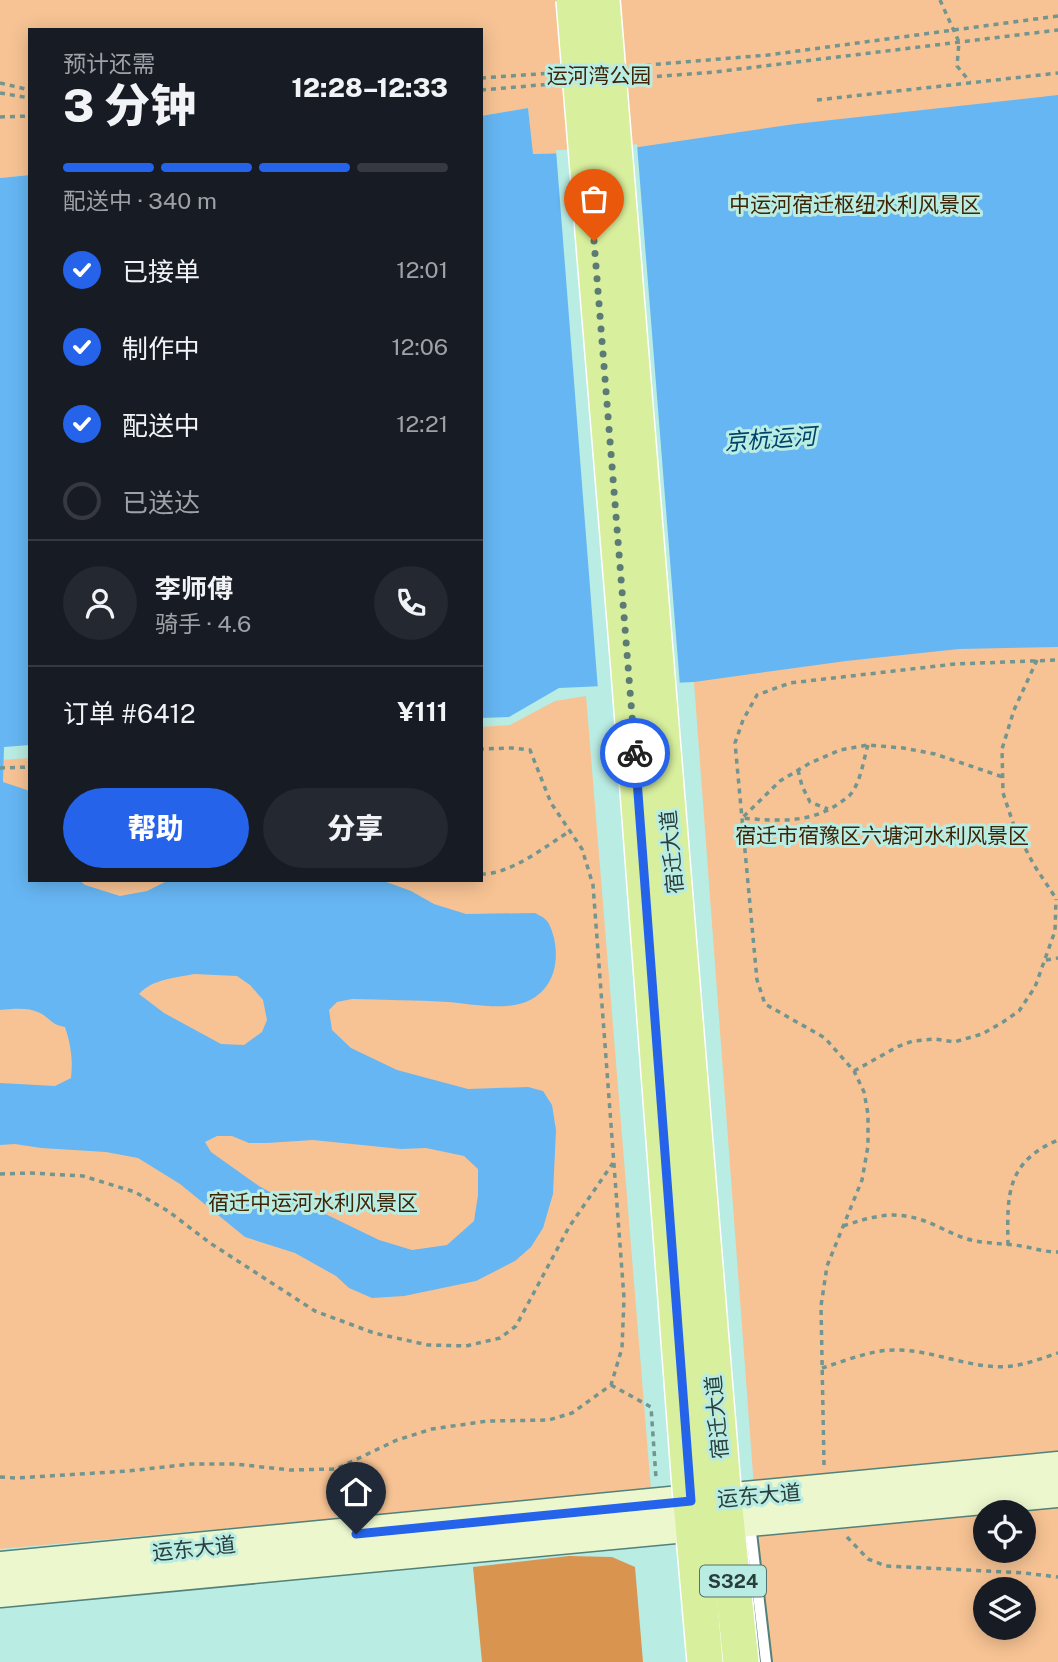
<!DOCTYPE html>
<html lang="zh">
<head>
<meta charset="utf-8">
<style>
  :root { --surface:#171b24; --page:#242831; --text:#f1f3f6; --muted:#9ea1a6; --line:#363941; --accent:#2563eb }
  body { margin:0; font-family:"Public Sans","Noto Sans SC",sans-serif; background:var(--page); color:var(--text); height:100vh; display:flex; flex-direction:column; font-size:26px; white-space:nowrap }
  * { box-sizing:border-box; margin:0 }
  p { font-size:23px; color:var(--muted) }
  .icon { flex:none; width:38px; height:38px; fill:none; stroke:currentColor; stroke-width:2; stroke-linecap:round; stroke-linejoin:round }
  .map { position:relative; flex:1; overflow:hidden }
  .drawer { position:absolute; left:28px; top:28px; width:455px; height:854px; display:flex; flex-direction:column; background:var(--surface); border-radius:0px; box-shadow:0 4px 18px #0003 }
  .drawer>* { flex:none }
  .controls { position:absolute; left:973px; top:1500px; display:grid; gap:14px }
  .controls a { display:grid; place-items:center; width:63px; height:63px; border-radius:50%; background:var(--surface); box-shadow:0 4px 18px #0003; font-size:35px }
  .pin { position:absolute; display:grid; place-items:center; width:60px; height:60px; color:#fff; margin:-72px -30px; border-radius:50% 50% 50% 0; rotate:-45deg; box-shadow:0 0 7px #0007 }
  .pin .icon { rotate:45deg }
  .courier { position:absolute; display:grid; place-items:center; width:70px; height:70px; margin:-35px; border:5px solid #2563eb; border-radius:50%; background:#fff; color:#222; box-shadow:0 2px 9px #0007 }
  .overview em { font-style:normal; font-weight:800 }
  .overview div { display:flex; flex-direction:column-reverse }
  .overview { display:flex; align-items:center; justify-content:space-between; height:119px; padding:0 35px }
  h1 { font-size:46px; font-weight:800; line-height:52px }
  .bar { display:grid; grid-template-columns:repeat(4,1fr); gap:10px 7px; align-content:center; height:84px; padding:0 35px }
  .bar i { height:9px; border-radius:5px; background:var(--line) }
  .bar .current { background:var(--accent) }
  .bar p { grid-column:span 4 }
  .line { display:flex; align-items:center; gap:18px; padding:0 35px; border-top:2px solid var(--line) }
  .line div { flex:1 }
  .round { display:grid; place-items:center; flex:none; width:74px; height:74px; border-radius:37px; background:var(--page) }
  ol { padding:0 35px; list-style:none }
  li { display:flex; align-items:center; gap:21px; height:77px }
  li p { margin-inline-start:auto }
  li .icon { padding:7px; border-radius:50%; background:var(--accent); color:#fff; stroke-width:4 }
  li:last-child { color:var(--muted) }
  li i { width:38px; height:38px; border:4px solid var(--line); border-radius:50% }
  .cta { display:flex; gap:14px; margin-top:auto; padding:14px 35px }
  .cta a { flex:1; height:80px; border-radius:42px; background:var(--accent); color:#fff; font-size:28px; font-weight:800; line-height:80px; text-align:center }
  .cta a+a { background:var(--page); color:var(--text) }
  .map>svg:first-child { display:block }
</style>
</head>
<body>
<div class="map">
<svg width="1058" height="1662" viewBox="0 0 1058 1662">
  <rect width="100%" height="100%" fill="#b9ece3"/>
  <g fill="#f7c394" fill-rule="evenodd">
    <path d="M0 0H1058V1662H767L694 682 647 147 605 152 532 154 528 108 481 116V30H30V175L0 178ZM985 1512H1024V1550H985ZM985 1589H1024V1628H985Z"/>
    <path d="M586 696 651 1490 0 1549V760L30 758V880H481V727L510 725 555 701Z"/>
  </g>
  <path fill="#d99450" d="M569 1556 612 1557 635 1567 643 1662H482L473 1567Z"/>
  <g fill="#66b6f3" fill-rule="evenodd">
    <path d="M1058 95V647L959 649 846 661 694 682 559 688 509 717 481 718V116L528 108 533 154 605 152 795 124Z"/>
    <path d="M30 175V745L4 747 3 782 30 791V880H79L85 885 120 896 147 891 169 880H381L411 891 434 904 466 914 535 913C538 915 542 916 545 919 550 923 552 931 554 938 560 965 552 993 523 1003 500 1010 472 1004 448 1002 416 1000 384 1000 352 999L337 1002 329 1010 332 1030 351 1048 397 1070 468 1089 528 1087 543 1091 552 1105 556 1130 553 1194 543 1228 531 1247 515 1261 476 1281 404 1296 372 1298 349 1288 336 1276 295 1253 245 1237 180 1184 138 1158 106 1152 41 1148 15 1144 0 1145V1083L55 1086 71 1078C73 1060 71 1045 65 1027 50 1024 51 1019 40 1013 28 1007 13 1009 0 1010V178ZM194 974 237 976 250 985 263 1000 267 1020 262 1032 244 1045 221 1044 164 1013 139 994C153 979 174 978 194 974ZM217 1136H232L249 1143H267L313 1140 401 1149 426 1148 464 1156 478 1169V1195L474 1221 447 1245 412 1250 379 1240 313 1208 275 1195 259 1186 211 1152 205 1142Z"/>
  </g>
  <path fill="#b9ece3" d="M637 144 680 686 598 690 556 150 605 149Z"/>
  <g fill="none" stroke-linecap="round" stroke-linejoin="round">
    <defs>
      <path id="lane" d="M750 1524 766 1662"/>
      <g id="secondary">
        <path d="M0 1568 691 1501 724 1500 1058 1468"/>
        <path d="M0 1591 1058 1491"/>
      </g>
      <g id="primary">
        <path d="M724 1500 741 1662"/>
        <path d="M691 1501 705 1662"/>
      </g>
    </defs>
    <use href="#lane" stroke="#518179" stroke-width="14"/>
    <use href="#secondary" stroke="#518179" stroke-width="35"/>
    <use href="#primary" stroke="#fff" stroke-width="38"/>
    <g stroke="#72958f" stroke-width="3.5" stroke-dasharray="5 5" stroke-linecap="butt">
      <path d="M940 0 959 42 957 66 970 82"/>
      <path d="M151 29V30"/>
      <path d="M636 66 768 55 1058 16"/>
      <path d="M481 78 552 73"/>
      <path d="M637 78 715 72 1058 30"/>
      <path d="M0 83 30 90"/>
      <path d="M481 90 552 84"/>
      <path d="M0 93 30 98"/>
      <path d="M817 100 1058 73"/>
      <path d="M0 117 30 116"/>
      <path d="M1037 660 1014 710 1002 749 1003 793 1015 829 1034 865 1057 900"/>
      <path d="M868 745C863 761 861 783 849 796 849 796 841 802 841 802 811 824 777 821 742 818L780 781 810 763 840 750 868 745 903 748 935 754 1003 777"/>
      <path d="M0 768 30 767"/>
      <path d="M798 770 802 786 810 802 828 809"/>
      <path d="M481 874C510 875 546 846 570 831"/>
      <path d="M1046 960 1058 958"/>
      <path d="M854 1071 897 1047 913 1041 935 1039 954 1042 982 1034 1003 1022 1019 1011 1035 987 1055 931 1056 899"/>
      <path d="M0 1174 30 1173 83 1176 135 1192 168 1211 210 1243 315 1311 374 1333 428 1345 466 1346 500 1338 516 1326 569 1227 613 1163"/>
      <path d="M843 1226C871 1217 892 1210 922 1220 937 1225 951 1234 967 1239 985 1244 1003 1243 1021 1246 1034 1248 1043 1252 1058 1252"/>
      <path d="M1008 1245C1007 1195 1006 1162 1058 1140"/>
      <path d="M822 1368C845 1361 870 1350 895 1350 932 1349 974 1371 1012 1366 1027 1364 1043 1358 1058 1353"/>
      <path d="M611 1385 651 1407 656 1478"/>
      <path d="M824 1465 821 1306 827 1266 862 1180 868 1146V1114L864 1092 854 1071 825 1038 765 1004 757 980 735 743 743 720 757 695 790 683 955 664 1058 660"/>
      <path d="M0 1477 16 1478 128 1471 191 1464H235L290 1470 336 1469 397 1440 432 1429 488 1421 549 1420 572 1413 611 1385 622 1348 624 1298 593 885 582 849 551 803 530 750 512 748 481 749"/>
      <path d="M847 1537 868 1559 886 1566 1024 1573 1058 1577"/>
    </g>
    <use href="#lane" stroke="#fff" stroke-width="10"/>
    <use href="#secondary" stroke="#ecf7ce" stroke-width="32"/>
    <use href="#primary" stroke="#d8ef9d" stroke-width="35"/>
    <defs>
      <g id="primary-bridge">
        <path d="M574 0 629 670 691 1501"/>
        <path d="M602 0 724 1500"/>
      </g>
    </defs>
    <use href="#primary-bridge" stroke="#fff" stroke-width="38" stroke-linecap="butt"/>
    <use href="#primary-bridge" stroke="#d8ef9d" stroke-width="35"/>
  </g>
  <g fill="none" stroke-linecap="round" stroke-linejoin="round">
    <path stroke="#5c7b76" stroke-width="7" stroke-dasharray="0 12.6" d="M594 241 635 753"/>
    <path stroke="#2563eb" stroke-width="9" d="M356 1534 691 1501 635 753"/>
  </g>
  <g text-anchor="middle" stroke-width="6" stroke-linejoin="round" paint-order="stroke">
    <rect fill="#b9ece3" stroke="#55726d" stroke-width="2" x="700" y="1565.5" width="66" height="31" rx="5"/>
    <g font-size="19" font-weight="bold" fill="#2a3e3b">
      <text x="733" y="1588">S324</text>
    </g>
    <g font-size="21" fill="#402406" stroke="#b9ece3">
      <text x="599" y="83">运河湾公园</text>
      <text x="855" y="212">中运河宿迁枢纽水利风景区</text>
      <text x="882" y="843">宿迁市宿豫区六塘河水利风景区</text>
      <text x="313" y="1210">宿迁中运河水利风景区</text>
    </g>
    <g font-size="21" fill="#2a3e3b" stroke="#b9ece3">
      <text transform="translate(672 852) rotate(-95)" y="7">宿迁大道</text>
      <text transform="translate(717 1417) rotate(-95)" y="7">宿迁大道</text>
      <text transform="translate(759 1496) rotate(-5)" y="7">运东大道</text>
      <text transform="translate(194 1549) rotate(-6)" y="7">运东大道</text>
    </g>
    <g font-size="23" font-style="italic" fill="#00436a" stroke="#b9ece3">
      <text transform="translate(770 439) rotate(-4)" y="8">京杭运河</text>
    </g>
  </g>
</svg>
<div class="controls">
<a><svg class="icon" aria-label="locate" viewBox="0 0 24 24"><circle cx="12" cy="12" r="6"/><path d="M12 2v4M12 18v4M2 12h4M18 12h4"/></svg></a>
<a><svg class="icon" aria-label="layers" viewBox="0 0 24 24"><path d="M12 4l9 5-9 5-9-5zM3 14l9 5 9-5"/></svg></a>
</div>
<div class="pin" style="left:594px;top:241px;background:#ea580c"><svg class="icon" aria-label="bag" viewBox="0 0 24 24"><path d="M5 8h14l-1 12H6zM9 8a3 3 0 0 1 6 0"/></svg></div>
<div class="pin" style="left:356px;top:1534px;background:#1f2937"><svg class="icon" aria-label="home" viewBox="0 0 24 24"><path d="M3 11l9-7 9 7M6 9v11h12V9"/></svg></div>
<div class="courier" style="left:635px;top:753px"><svg class="icon" aria-label="bike" viewBox="0 0 24 24"><circle cx="6" cy="16" r="4"/><circle cx="18" cy="16" r="4"/><path d="M6 16l4-8h5l3 8M10 8l3 8H6M13 5h3"/></svg></div>
<section class="drawer">
<div class="overview"><div><h1>3 分钟</h1><p>预计还需</p></div><em>12:28–12:33</em></div>
<div class="bar"><i class="current"></i><i class="current"></i><i class="current"></i><i></i><p>配送中 · 340 m</p></div>
<ol>
<li><svg class="icon" aria-label="check" viewBox="0 0 24 24"><path d="M5 12l5 5 9-10"/></svg>已接单<p>12:01</p></li>
<li><svg class="icon" aria-label="check" viewBox="0 0 24 24"><path d="M5 12l5 5 9-10"/></svg>制作中<p>12:06</p></li>
<li><svg class="icon" aria-label="check" viewBox="0 0 24 24"><path d="M5 12l5 5 9-10"/></svg>配送中<p>12:21</p></li>
<li><i></i>已送达</li>
</ol>
<div class="line" style="height:126px"><a class="round"><svg class="icon" aria-label="person" viewBox="0 0 24 24"><circle cx="12" cy="8" r="4"/><path d="M4 21q1-7 8-7t8 7"/></svg></a><div><b>李师傅</b><p>骑手 · 4.6</p></div><a class="round"><svg class="icon" aria-label="phone" viewBox="0 0 24 24"><path d="M5 4h4l2 5-3 2q2 4 5 5l2-3 5 2v4C11 20 4 13 5 4z"/></svg></a></div>
<div class="line" style="height:91px"><div>订单 #6412</div><b>¥111</b></div>
<div class="cta"><a>帮助</a><a>分享</a></div>
</section>
</div>
</body>
</html>
